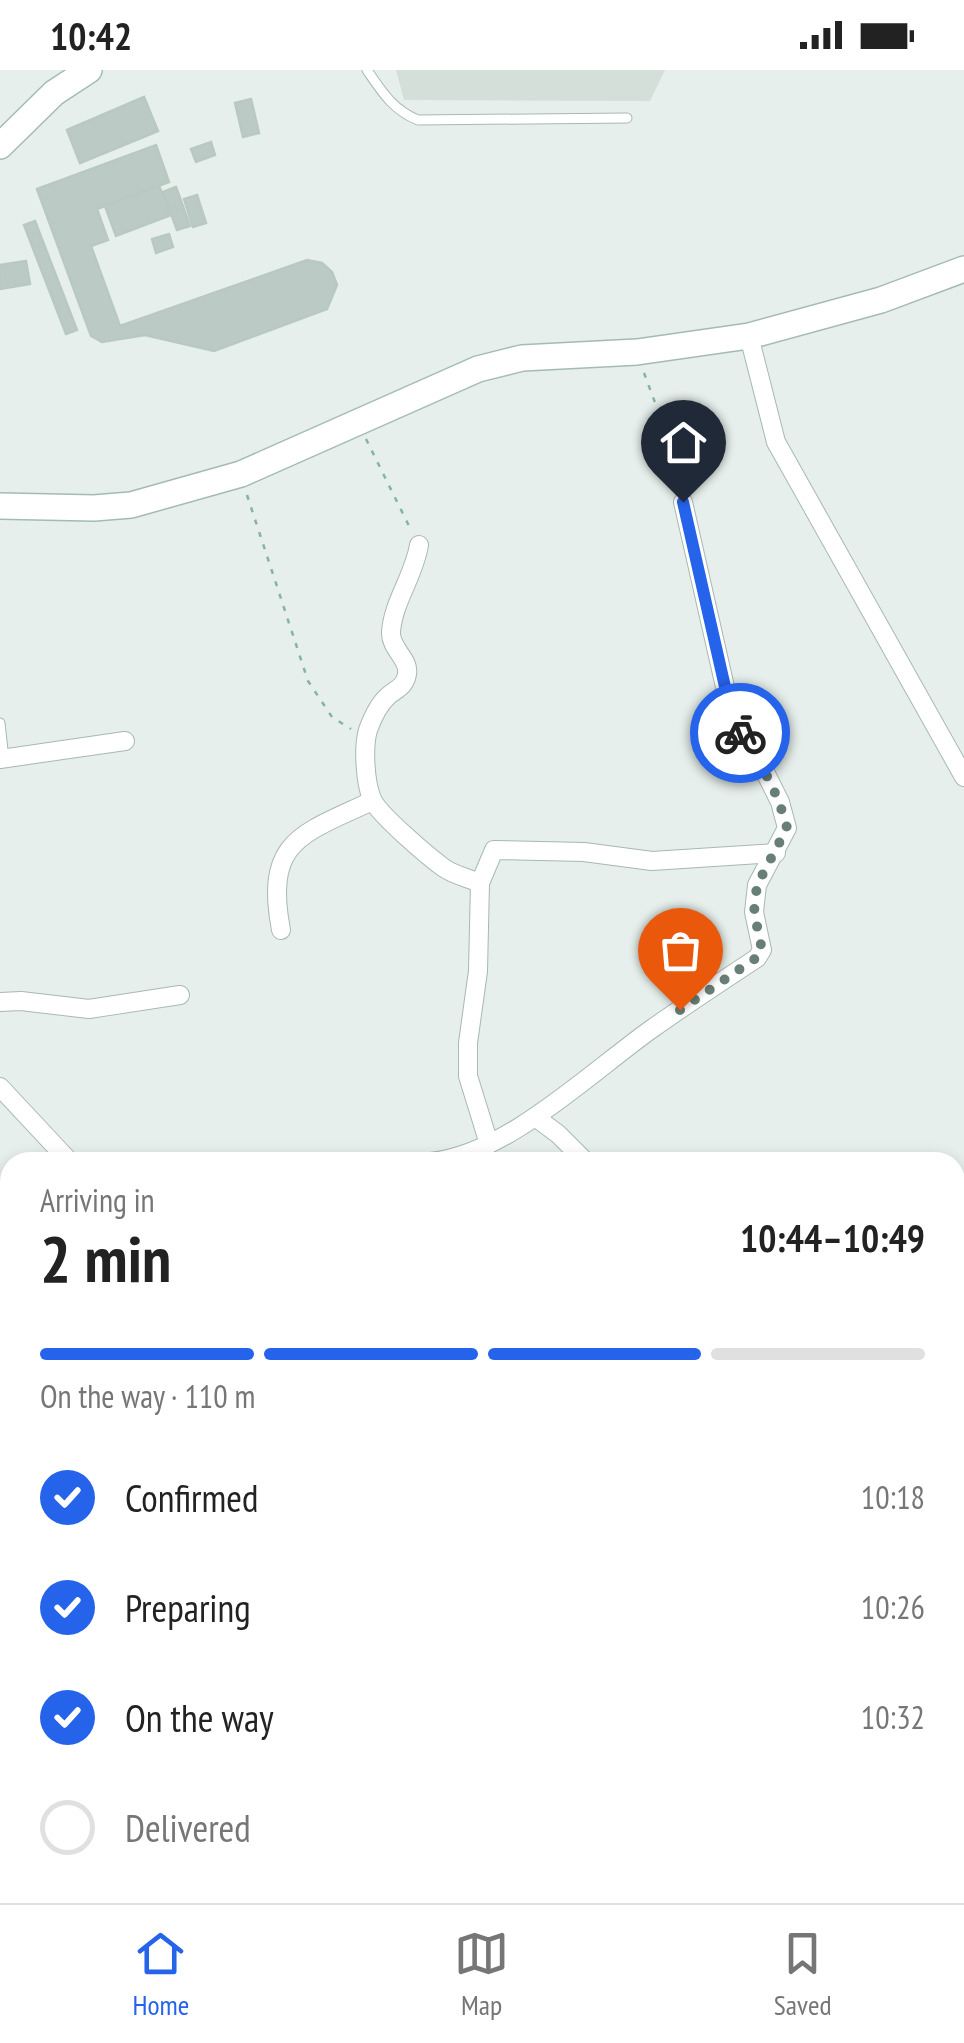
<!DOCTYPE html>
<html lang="en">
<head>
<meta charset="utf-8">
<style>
  :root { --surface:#fff; --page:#f2f2f2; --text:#222; --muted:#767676; --line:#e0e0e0; --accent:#2563eb }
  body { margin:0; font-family:"PT Sans Narrow",sans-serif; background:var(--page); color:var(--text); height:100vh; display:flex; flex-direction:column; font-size:38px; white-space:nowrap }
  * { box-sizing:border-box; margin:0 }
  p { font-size:32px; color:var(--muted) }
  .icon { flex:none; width:55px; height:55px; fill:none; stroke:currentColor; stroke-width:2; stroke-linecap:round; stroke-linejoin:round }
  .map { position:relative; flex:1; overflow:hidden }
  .drawer { position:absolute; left:0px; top:1082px; width:965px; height:752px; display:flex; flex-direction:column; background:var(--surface); border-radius:30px 30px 0 0; box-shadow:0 5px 15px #0003 }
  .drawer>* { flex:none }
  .pin { position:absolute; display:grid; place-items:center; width:85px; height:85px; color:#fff; margin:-102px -42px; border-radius:50% 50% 50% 0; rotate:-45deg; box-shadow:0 0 10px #0007 }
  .pin .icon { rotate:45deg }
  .courier { position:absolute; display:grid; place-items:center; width:100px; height:100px; margin:-50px; border:8px solid #2563eb; border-radius:50%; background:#fff; color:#222; box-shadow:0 2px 12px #0007 }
  .overview em { font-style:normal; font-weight:800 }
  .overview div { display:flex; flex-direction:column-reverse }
  .overview { display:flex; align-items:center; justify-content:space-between; height:170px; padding:0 40px }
  h1 { font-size:65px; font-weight:800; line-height:75px }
  .bar { display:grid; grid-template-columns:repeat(4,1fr); gap:15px 10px; align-content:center; height:120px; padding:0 40px }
  .bar i { height:12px; border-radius:8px; background:var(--line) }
  .bar .current { background:var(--accent) }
  .bar p { grid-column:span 4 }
  ol { padding:0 40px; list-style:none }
  li { display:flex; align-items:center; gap:30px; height:110px }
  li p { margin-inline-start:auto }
  li .icon { padding:10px; border-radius:50%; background:var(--accent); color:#fff; stroke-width:4 }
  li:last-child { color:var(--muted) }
  li i { width:55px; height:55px; border:5px solid var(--line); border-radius:50% }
  .status { display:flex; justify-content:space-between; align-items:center; height:70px; padding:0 50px; background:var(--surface); direction:ltr }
  .status svg { height:28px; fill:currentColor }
  .dock { display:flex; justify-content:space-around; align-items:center; height:140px; border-top:2px solid var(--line); background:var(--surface); font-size:28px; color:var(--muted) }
  .dock a { display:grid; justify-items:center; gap:5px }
  .dock .current { color:var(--accent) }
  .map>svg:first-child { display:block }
</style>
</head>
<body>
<div class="status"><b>10:42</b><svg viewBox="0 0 49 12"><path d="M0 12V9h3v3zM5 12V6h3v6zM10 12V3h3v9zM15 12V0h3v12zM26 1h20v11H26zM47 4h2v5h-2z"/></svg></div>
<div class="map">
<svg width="964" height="1833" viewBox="0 0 964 1833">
  <rect width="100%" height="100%" fill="#e6efeb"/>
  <g fill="#d4dfda">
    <path d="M396 0H665L650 31 404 30Z"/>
    <path d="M964 1553V1833H703L713 1825H955V1558Z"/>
  </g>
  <path fill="#bfe0c8" d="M955 1768 964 1773V1833H870L857 1825H955Z"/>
  <g fill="#bbcac4" stroke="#b8c9c2" stroke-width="2.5">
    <path d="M144 27 158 61 80 93 67 60Z"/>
    <path d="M251 29 259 63 243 67 235 33Z"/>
    <path d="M211 72 215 85 196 92 191 79Z"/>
    <path d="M156 75 169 112 97 139 108 170 91 176 120 256 307 190 322 193 332 202 337 215 327 239 214 281 145 265 102 272 91 266 37 119Z"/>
    <path d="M159 116 171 145 116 166 105 136Z"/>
    <path d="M176 117 190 156 177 160 163 122Z"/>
    <path d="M197 125 206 153 193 157 184 129Z"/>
    <path d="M35 151 77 260 66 264 24 155Z"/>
    <path d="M169 164 173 177 156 183 152 169Z"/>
    <path d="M26 191 30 214 0 219V195Z"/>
    <path d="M955 1329 964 1345V1450L955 1433Z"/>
  </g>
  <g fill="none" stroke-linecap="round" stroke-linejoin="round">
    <defs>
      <g id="lane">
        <path d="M367 0C382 22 393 40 418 50L627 48"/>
        <path d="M0 653 4 689"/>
      </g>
      <g id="street">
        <path d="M749 266 776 372 964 707"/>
        <path d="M419 475C414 506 393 532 391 562 390 579 410 589 407 604 405 617 396 619 388 626 379 634 372 649 368 660 363 677 365 712 372 729 378 744 429 787 444 798 454 805 468 808 480 813"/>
        <path d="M0 689 125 671"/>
        <path d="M281 860C264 770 302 764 372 731"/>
        <path d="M0 932 21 931 89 939 180 925"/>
        <path d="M0 1017 70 1092"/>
        <path d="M535 1047 558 1064 586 1092"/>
        <path d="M489 1074 468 1006V973L478 901 480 813 494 780 584 782 652 791 776 783"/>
        <path d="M430 1092C505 1086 592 1001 653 958 687 934 722 911 757 888L762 880 754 842 757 815 787 758 780 732 759 690 733 652 683 432"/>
        <path d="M0 1253 10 1255"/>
        <path d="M0 1398 10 1384"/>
        <path d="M955 1453 964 1468"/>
        <path d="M0 1514H10"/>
        <path d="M955 1530 964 1524"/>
        <path d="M443 1825 450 1833"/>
      </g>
      <g id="secondary">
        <path d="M0 76 54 23 89 0"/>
        <path d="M0 436 94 438 131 435 241 404 478 299 522 288 637 282 749 266 881 230 964 199"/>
        <path d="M0 1404 10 1406"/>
        <path d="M587 1825 592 1833"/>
      </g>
    </defs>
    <use href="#lane" stroke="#a8b8b2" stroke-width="11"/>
    <use href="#street" stroke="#a8b8b2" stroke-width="20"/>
    <use href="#secondary" stroke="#a4bbb3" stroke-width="28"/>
    <g stroke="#86b3a5" stroke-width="2.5" stroke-dasharray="5 8" stroke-linecap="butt">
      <path d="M644 303 666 362 679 414"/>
      <path d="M366 369 411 460"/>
      <path d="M247 425 308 611 332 647 351 659"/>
      <path d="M0 1800 10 1813"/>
      <path d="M20 1825 26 1833"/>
    </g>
    <use href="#lane" stroke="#fff" stroke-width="9"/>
    <use href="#street" stroke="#fff" stroke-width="18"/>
    <use href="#secondary" stroke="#fff" stroke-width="25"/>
  </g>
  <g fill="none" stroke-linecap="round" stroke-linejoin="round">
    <path stroke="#687f78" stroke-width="10" stroke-dasharray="0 18" d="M680 940 756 888 762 880 754 842 757 815 787 758C778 722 761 693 740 663"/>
    <path stroke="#2563eb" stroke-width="12" d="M683 432 733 652 740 663"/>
  </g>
</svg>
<div class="pin" style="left:680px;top:940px;background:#ea580c"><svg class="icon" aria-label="bag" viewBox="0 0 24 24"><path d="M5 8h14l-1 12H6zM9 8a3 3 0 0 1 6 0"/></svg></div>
<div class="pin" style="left:683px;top:432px;background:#1f2937"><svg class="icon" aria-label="home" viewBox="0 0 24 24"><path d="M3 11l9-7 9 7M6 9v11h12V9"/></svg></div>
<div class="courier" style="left:740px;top:663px"><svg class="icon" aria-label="bike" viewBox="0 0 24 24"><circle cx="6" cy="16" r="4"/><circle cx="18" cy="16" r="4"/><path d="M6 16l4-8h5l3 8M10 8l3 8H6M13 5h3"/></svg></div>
<section class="drawer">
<div class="overview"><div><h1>2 min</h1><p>Arriving in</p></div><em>10:44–10:49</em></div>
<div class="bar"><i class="current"></i><i class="current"></i><i class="current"></i><i></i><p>On the way · 110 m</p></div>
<ol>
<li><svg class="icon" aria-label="check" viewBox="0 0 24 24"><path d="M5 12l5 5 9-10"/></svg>Confirmed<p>10:18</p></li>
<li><svg class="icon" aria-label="check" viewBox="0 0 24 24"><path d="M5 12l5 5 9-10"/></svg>Preparing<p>10:26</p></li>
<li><svg class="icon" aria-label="check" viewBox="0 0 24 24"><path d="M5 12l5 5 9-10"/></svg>On the way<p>10:32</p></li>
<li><i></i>Delivered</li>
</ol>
</section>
</div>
<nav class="dock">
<a class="current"><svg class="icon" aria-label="home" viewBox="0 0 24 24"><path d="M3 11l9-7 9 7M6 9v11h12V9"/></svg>Home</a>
<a><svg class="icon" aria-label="map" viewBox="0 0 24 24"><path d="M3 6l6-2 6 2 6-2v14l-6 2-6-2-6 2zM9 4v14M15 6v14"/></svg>Map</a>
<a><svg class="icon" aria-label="saved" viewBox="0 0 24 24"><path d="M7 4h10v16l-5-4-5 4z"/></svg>Saved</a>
</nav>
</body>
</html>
